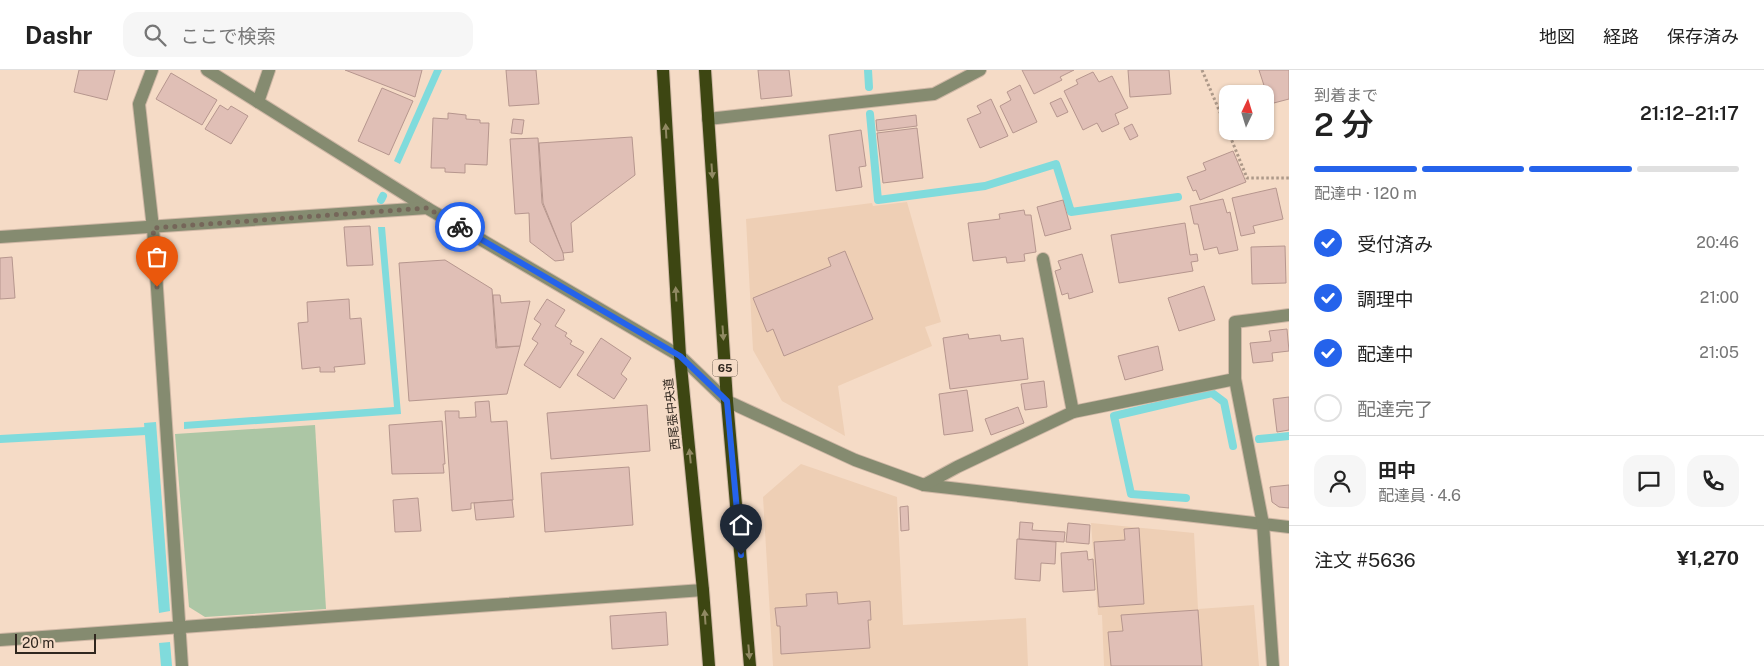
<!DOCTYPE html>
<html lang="ja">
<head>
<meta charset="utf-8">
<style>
  :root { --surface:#fff; --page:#f6f6f6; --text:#222; --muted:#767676; --line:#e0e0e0; --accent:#2563eb }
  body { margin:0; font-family:"Public Sans","Noto Sans JP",sans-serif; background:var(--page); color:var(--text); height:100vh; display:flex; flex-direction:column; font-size:19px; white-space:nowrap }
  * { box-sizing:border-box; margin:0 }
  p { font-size:16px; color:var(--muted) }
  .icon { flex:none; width:28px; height:28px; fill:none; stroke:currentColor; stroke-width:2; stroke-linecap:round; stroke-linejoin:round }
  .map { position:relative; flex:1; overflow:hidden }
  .details { display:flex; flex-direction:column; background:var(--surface); width:475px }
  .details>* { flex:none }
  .needle { width:32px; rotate:4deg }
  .controls { position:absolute; left:1219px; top:15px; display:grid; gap:10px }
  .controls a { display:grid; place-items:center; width:55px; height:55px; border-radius:10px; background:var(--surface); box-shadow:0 1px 4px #0004; font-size:25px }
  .scale { position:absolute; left:15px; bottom:12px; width:81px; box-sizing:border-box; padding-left:5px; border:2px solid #30271f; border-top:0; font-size:14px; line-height:18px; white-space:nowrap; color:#30271f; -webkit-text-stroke:4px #f5dbc6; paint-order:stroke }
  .pin { position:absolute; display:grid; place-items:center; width:42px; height:42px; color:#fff; margin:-51px -21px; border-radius:50% 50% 50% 0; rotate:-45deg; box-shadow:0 0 5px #0007 }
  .pin .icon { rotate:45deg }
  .courier { position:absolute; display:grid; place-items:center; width:50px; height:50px; margin:-25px; border:4px solid #2563eb; border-radius:50%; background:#fff; color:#222; box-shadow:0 1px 6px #0007 }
  .headline em { font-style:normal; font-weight:600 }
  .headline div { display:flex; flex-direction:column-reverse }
  .headline { display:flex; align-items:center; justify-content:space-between; height:85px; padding:0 25px }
  h1 { font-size:32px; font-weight:600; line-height:38px }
  .bar { display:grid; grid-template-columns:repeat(4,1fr); gap:8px 5px; align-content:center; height:60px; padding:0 25px }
  .bar i { height:6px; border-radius:4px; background:var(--line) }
  .bar .on { background:var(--accent) }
  .bar p { grid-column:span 4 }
  .line { display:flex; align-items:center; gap:12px; padding:0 25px; border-top:1px solid var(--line) }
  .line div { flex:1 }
  .round { display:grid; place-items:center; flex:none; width:52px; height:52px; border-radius:15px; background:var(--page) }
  ol { padding:0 25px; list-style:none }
  li { display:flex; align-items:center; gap:15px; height:55px }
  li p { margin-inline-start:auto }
  li .icon { padding:5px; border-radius:50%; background:var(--accent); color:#fff; stroke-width:4 }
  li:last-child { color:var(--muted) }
  li i { width:28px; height:28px; border:2px solid var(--line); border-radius:50% }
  header { display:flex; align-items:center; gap:30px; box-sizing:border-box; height:70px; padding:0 25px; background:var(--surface); border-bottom:1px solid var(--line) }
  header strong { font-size:24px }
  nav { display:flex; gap:28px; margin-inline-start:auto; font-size:18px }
  .search { width:350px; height:45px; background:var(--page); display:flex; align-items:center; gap:12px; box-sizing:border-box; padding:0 18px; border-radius:15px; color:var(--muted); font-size:19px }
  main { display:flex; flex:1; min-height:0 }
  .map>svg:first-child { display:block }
</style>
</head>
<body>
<header>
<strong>Dashr</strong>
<div class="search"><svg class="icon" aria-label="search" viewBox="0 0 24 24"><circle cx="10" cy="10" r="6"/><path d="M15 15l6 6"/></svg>ここで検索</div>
<nav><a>地図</a><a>経路</a><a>保存済み</a></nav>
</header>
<main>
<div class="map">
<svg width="1289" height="596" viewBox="0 0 1289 596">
  <rect width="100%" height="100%" fill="#f5dbc6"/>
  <g fill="#eecfb5">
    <path d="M907 132 941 252 925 257 932 276 838 316 845 366 782 331 753 280 746 149 872 133 873 136Z"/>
    <path d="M801 394 897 427 903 555 1026 548 1028 596H773L763 427Z"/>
    <path d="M1091 453 1194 463 1198 539 1254 535 1259 596H1104L1102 545H1098Z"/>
  </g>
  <path fill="#acc6a5" d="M315 355 326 539 205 547 189 537 175 364Z"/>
  <g fill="#80dbdc">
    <path d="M434 0H442L400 94 394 91Z"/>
    <path d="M378 157H385L401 344 184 359V352L394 337Z"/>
    <path d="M156 352 170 541 159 543 144 353Z"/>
    <path d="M170 572 172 596H161L159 573Z"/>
  </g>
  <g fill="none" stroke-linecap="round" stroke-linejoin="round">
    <g stroke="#80dbdc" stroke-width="8">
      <path d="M868 0 869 17"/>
      <path d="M870 44 878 130 985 116 1056 94 1071 142 1178 127"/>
      <path d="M381 130 383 126"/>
      <path d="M0 369 146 361"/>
      <path d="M1259 369 1289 366"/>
      <path d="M1186 428 1131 424 1114 346 1212 323 1224 332 1233 376"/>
    </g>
  </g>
  <g fill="#e0bfb6" stroke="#b6968e">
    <path d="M79 0H115L107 30 74 22Z"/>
    <path d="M345 0H422L415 27Z"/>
    <path d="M506 0H536L539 34 509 36Z"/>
    <path d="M758 0H789L792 26 761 29Z"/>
    <path d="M1022 0H1074L1060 7 1062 10 1034 24Z"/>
    <path d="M1128 0H1169L1171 24 1130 27Z"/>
    <path d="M1259 0H1289V29L1270 34Z"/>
    <path d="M1093 2 1099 12 1112 6 1128 38 1115 44 1119 54 1102 62 1097 53 1083 60 1064 21 1078 14 1076 10Z"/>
    <path d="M171 3 217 30 202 55 156 29Z"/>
    <path d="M1020 15 1037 52 1013 63 1000 36 1011 30 1007 22Z"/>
    <path d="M382 18 413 31 389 85 358 71Z"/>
    <path d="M1061 28 1068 42 1057 47 1050 33Z"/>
    <path d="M991 29 1008 66 980 78 967 49 981 43 977 36Z"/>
    <path d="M220 35 228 40 231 36 248 46 231 74 205 59Z"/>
    <path d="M448 43 466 45V49L480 50V53H489L487 95 465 94V103L445 102V98H431L433 48 448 49Z"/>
    <path d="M916 45 917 56 877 61 876 50Z"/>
    <path d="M513 49 524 50 522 64 511 63Z"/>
    <path d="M1132 54 1138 66 1130 70 1124 58Z"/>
    <path d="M917 58 923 108 883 113 877 63Z"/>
    <path d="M861 60 866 96 859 97 862 117 836 121 829 65Z"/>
    <path d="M632 67 635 105 571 153 573 182 563 183 543 133 539 73Z"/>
    <path d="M538 68 542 133 563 183 564 190 555 191 530 172 529 143 515 144 510 69Z"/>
    <path d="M1233 81 1246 112 1200 130 1196 120 1193 121 1187 107 1206 100 1203 93Z"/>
    <path d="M1276 118 1283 149 1253 156 1255 163 1241 166 1232 128Z"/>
    <path d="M1223 129 1227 143 1230 142 1238 180 1219 184 1217 177 1204 180 1198 154H1194L1190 136Z"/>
    <path d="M1063 130 1071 159 1045 166 1037 137Z"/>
    <path d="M1024 140 1025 145H1031L1036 182 1024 184 1025 191 1007 193 1006 187 973 191 968 153 1000 149 999 144Z"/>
    <path d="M1185 153 1190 185 1197 184 1198 191 1191 192 1193 201 1119 213 1111 165Z"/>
    <path d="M370 156 373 195 347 196 344 157Z"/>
    <path d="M1285 176 1286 213 1252 214 1251 177Z"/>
    <path d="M845 181 873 249 784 286 773 259 767 262 753 228 831 196 828 188Z"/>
    <path d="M1082 184 1093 222 1069 229 1068 223 1062 225 1055 201 1061 199 1058 191Z"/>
    <path d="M12 187 15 228 0 229V188Z"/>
    <path d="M445 190 492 219 496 278 520 276 507 324 409 331 399 193Z"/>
    <path d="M1204 216 1215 250 1179 261 1168 228Z"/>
    <path d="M493 225H500L501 233 530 231 520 276 497 277Z"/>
    <path d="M349 229 350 249 361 248 365 294 334 297 335 302H320V297L302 299 298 253 308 252 307 232Z"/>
    <path d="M547 229 565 240 555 256 567 263 565 266 572 271 570 274 584 282 560 318 524 295 538 273 532 269 541 254 534 249Z"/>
    <path d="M1287 259 1289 281 1272 283 1273 291 1253 293 1250 273 1271 271 1269 261Z"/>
    <path d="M968 264 969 269 1000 265 1001 271 1023 268 1028 309 950 319 943 268Z"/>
    <path d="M601 268 631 288 621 304 627 309 614 329 577 305Z"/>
    <path d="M1158 276 1163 300 1125 310 1118 286Z"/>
    <path d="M1044 311 1047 337 1025 340 1021 314Z"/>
    <path d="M967 320 973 361 944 365 939 324Z"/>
    <path d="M1289 327V360L1277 362 1273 329Z"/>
    <path d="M489 331 491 352 507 351 513 430 471 433V439L452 441 445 341H459V348L476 347 475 332Z"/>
    <path d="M647 335 650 381 551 389 547 343Z"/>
    <path d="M1018 337 1024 353 991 365 985 349Z"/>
    <path d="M442 351 445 394H443L444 403 392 404 389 355Z"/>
    <path d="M629 397 633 455 545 462 541 403Z"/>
    <path d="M1289 415V438L1279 437 1272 432 1270 417Z"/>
    <path d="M418 428 421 461 395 462 393 430Z"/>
    <path d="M512 430 514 447 476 450 474 433Z"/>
    <path d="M908 436 909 460 901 461 900 437Z"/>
    <path d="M1020 452 1033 453 1032 460 1065 462 1064 472 1019 469Z"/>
    <path d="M1068 453 1090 455 1089 474 1066 472Z"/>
    <path d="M1139 458 1144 534 1099 537 1094 472 1125 470 1124 459Z"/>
    <path d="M1017 469 1056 472 1055 494 1041 493 1040 511 1015 509Z"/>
    <path d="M1087 481 1088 490 1093 489 1095 520 1063 522 1061 483Z"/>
    <path d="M837 522 838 534 870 531 871 550H868L870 578 781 584 780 556H777L775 538 807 536 806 524Z"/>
    <path d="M1198 540 1202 596H1111L1108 562 1123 561 1121 545Z"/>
    <path d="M666 542 668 575 612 579 610 546Z"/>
  </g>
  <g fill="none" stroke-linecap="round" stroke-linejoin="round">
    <defs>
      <g id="minor">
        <path d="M152 0 139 34 153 158 182 596"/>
        <path d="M207 0 427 138 680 286 727 331 855 390 924 415 1289 457"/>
        <path d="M258 32 269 0"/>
        <path d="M708 49 934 24 980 0"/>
        <path d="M0 167 427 138"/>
        <path d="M1043 189 1073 342"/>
        <path d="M924 415 957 397 1073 342 1235 309"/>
        <path d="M0 570 703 520"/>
        <path d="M1273 596 1263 454 1235 309V252L1289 245"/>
      </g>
      <g id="major">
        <path d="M663 0 680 286 703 520 709 596"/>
        <path d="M705 0 727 331 750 596"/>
      </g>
    </defs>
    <use href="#minor" stroke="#ceb7a5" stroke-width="14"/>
    <use href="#major" stroke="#ceb7a5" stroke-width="14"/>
    <g stroke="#ad9989" stroke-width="3" stroke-dasharray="2.5 2.5" stroke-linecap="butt">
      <path d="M1202 0 1228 61"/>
      <path d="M1228 61 1247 108H1289"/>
    </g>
    <use href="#minor" stroke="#858b70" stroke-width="12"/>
    <use href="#major" stroke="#3d4612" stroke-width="12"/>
  </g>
  <defs><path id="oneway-solid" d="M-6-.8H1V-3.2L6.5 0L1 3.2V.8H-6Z" transform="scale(1.25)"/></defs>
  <g fill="#908963">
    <use href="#oneway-solid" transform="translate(666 61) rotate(-93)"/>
    <use href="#oneway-solid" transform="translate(712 101) rotate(86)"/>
    <use href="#oneway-solid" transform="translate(676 224) rotate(-93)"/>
    <use href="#oneway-solid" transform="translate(723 263) rotate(86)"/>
    <use href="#oneway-solid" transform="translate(690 386) rotate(-96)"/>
    <use href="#oneway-solid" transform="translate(705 547) rotate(-94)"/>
    <use href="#oneway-solid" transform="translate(749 582) rotate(85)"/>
  </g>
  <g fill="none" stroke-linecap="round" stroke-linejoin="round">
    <path stroke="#756659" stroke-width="5" stroke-dasharray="0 9" d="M157 217 153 158 427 138 460 157"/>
    <path stroke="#2563eb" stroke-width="6" d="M460 157 680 286 727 331 741 485"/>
  </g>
  <g text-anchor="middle" stroke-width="4" stroke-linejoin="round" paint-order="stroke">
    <rect fill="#f5dbc6" stroke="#6b5d51" stroke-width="1" x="712.5" y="289.5" width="25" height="17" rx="4"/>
    <g font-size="11" font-weight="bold" fill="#30271f">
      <text x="725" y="302">65</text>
    </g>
    <g font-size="12" fill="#30271f" stroke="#f5dbc6">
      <text transform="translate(672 344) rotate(-96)" y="4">西尾張中央道</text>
    </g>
  </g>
</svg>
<div class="controls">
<a><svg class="needle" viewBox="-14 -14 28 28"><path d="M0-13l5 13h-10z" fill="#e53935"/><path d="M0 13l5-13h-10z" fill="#767676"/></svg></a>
</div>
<div class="scale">20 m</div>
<div class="pin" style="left:157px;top:217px;background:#ea580c"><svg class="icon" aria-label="bag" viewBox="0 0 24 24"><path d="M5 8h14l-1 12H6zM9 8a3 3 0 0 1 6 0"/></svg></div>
<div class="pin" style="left:741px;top:485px;background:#1f2937"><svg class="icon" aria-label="home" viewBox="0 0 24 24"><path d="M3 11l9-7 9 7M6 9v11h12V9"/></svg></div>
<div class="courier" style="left:460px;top:157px"><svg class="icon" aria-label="bike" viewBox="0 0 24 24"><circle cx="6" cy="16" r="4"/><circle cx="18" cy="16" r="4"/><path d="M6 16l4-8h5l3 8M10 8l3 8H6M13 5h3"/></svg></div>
</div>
<section class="details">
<div class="headline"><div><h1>2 分</h1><p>到着まで</p></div><em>21:12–21:17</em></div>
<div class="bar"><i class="on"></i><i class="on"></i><i class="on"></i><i></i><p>配達中 · 120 m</p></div>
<ol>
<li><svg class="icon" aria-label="check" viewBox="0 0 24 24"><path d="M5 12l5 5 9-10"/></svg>受付済み<p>20:46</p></li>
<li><svg class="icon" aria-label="check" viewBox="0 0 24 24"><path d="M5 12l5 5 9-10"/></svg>調理中<p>21:00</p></li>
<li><svg class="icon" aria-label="check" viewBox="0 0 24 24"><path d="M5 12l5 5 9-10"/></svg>配達中<p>21:05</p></li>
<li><i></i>配達完了</li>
</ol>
<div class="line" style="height:90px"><a class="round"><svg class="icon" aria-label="person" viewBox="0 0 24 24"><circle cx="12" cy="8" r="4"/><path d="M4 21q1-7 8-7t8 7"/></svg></a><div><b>田中</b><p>配達員 · 4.6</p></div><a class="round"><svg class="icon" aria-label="chat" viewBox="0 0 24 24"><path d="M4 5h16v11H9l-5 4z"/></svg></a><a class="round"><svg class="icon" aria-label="phone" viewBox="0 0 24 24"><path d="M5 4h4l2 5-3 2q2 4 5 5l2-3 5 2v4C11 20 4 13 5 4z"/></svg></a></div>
<div class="line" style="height:65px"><div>注文 #5636</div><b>¥1,270</b></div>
</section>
</main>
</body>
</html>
